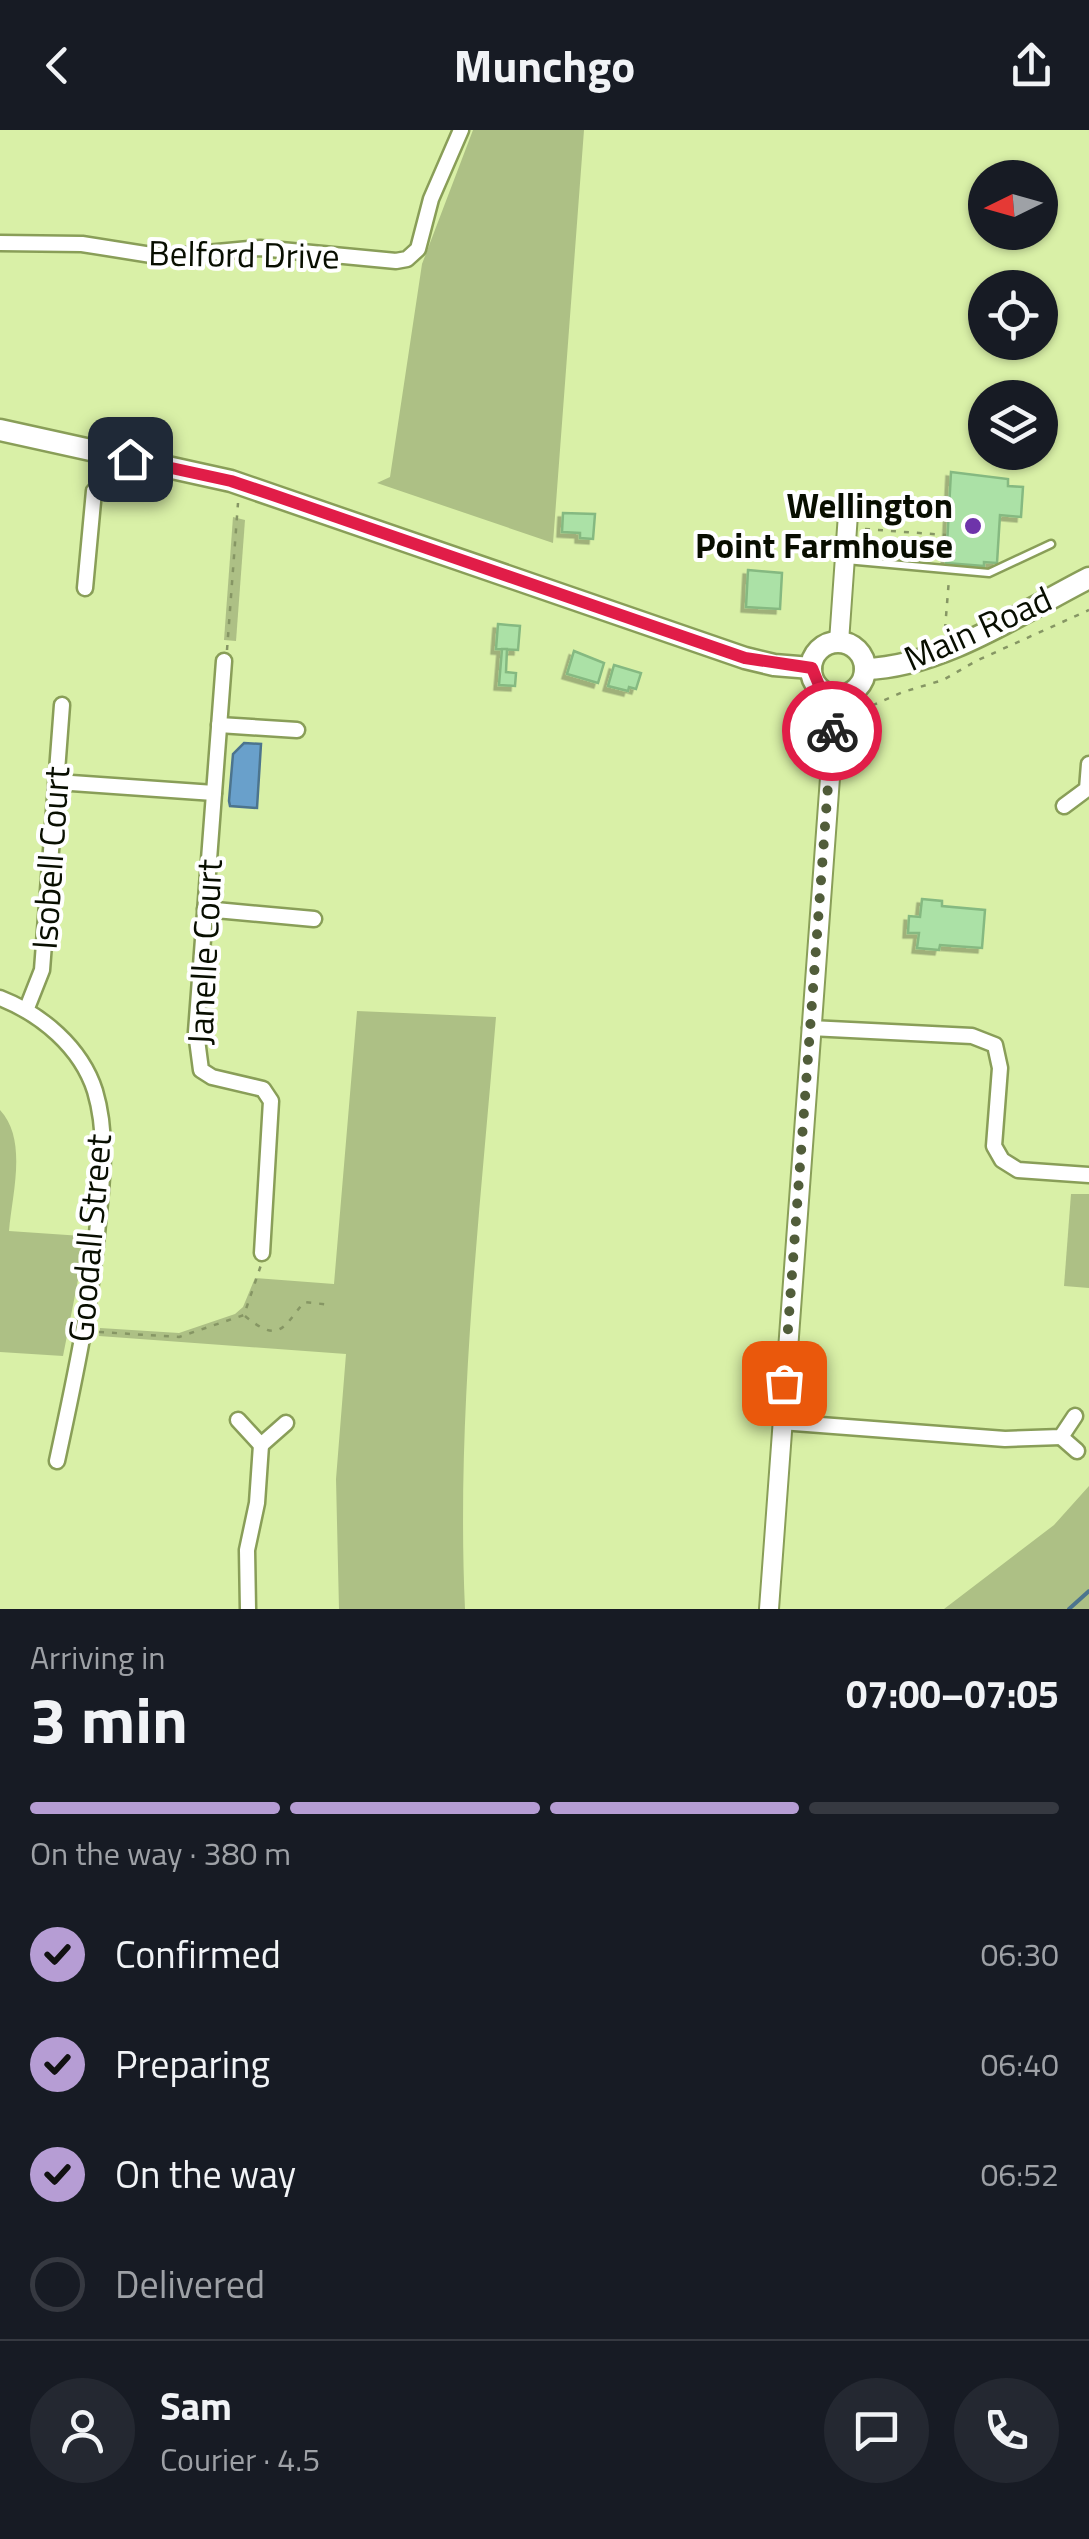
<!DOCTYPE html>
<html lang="en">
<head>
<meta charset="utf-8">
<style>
  :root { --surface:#171b24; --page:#242831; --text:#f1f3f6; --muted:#9ea1a6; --line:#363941; --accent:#b69dd4 }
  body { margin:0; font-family:"Titillium Web",sans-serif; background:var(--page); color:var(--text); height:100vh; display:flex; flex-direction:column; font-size:38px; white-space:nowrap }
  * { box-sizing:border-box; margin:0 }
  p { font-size:32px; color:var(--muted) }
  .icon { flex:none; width:55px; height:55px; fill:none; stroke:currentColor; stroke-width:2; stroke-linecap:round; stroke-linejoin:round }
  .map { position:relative; height:1479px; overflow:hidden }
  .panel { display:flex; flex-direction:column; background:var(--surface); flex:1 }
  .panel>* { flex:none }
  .needle { width:65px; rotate:265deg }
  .tools { position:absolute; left:968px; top:30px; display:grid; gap:20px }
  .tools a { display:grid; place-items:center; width:90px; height:90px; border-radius:50%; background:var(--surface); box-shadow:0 2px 8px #0004; font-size:50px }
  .pin { position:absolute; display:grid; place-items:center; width:85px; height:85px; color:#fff; margin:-42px; border-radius:20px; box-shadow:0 5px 15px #0006 }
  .courier { position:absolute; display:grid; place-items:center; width:100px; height:100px; margin:-50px; border:8px solid #e11d48; border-radius:50%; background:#fff; color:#222; box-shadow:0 2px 12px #0007 }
  .summary em { font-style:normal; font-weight:700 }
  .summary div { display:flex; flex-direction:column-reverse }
  .summary { display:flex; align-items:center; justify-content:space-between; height:170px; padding:0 30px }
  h1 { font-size:65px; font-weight:700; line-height:75px }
  .bar { display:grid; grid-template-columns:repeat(4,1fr); gap:15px 10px; align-content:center; height:120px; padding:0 30px }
  .bar i { height:12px; border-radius:8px; background:var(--line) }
  .bar .on { background:var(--accent) }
  .bar p { grid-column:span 4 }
  .line { display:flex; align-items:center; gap:25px; padding:0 30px; border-top:2px solid var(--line) }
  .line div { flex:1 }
  .round { display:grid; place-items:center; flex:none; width:105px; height:105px; border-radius:52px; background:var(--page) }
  ol { padding:0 30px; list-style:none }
  li { display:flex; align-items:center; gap:30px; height:110px }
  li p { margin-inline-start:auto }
  li .icon { padding:10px; border-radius:50%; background:var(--accent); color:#111; stroke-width:4 }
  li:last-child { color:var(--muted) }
  li i { width:55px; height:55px; border:5px solid var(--line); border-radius:50% }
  header { display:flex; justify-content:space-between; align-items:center; height:130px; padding:0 30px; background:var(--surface); font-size:45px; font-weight:700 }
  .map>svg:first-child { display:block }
</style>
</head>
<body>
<header><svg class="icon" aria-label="back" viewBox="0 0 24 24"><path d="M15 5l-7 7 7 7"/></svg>Munchgo<svg class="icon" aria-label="share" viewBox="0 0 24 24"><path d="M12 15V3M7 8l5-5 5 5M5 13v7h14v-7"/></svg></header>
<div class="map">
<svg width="1089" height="1479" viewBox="0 0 1089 1479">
  <defs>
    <filter id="shadow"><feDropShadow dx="-4.5" dy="4.5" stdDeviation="0" flood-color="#0004"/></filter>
  </defs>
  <rect width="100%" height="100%" fill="#d9f0a7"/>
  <g fill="#adc085">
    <path d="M473 0H584L553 413 377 353 390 347 422 134Z"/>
    <path d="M233 387 245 390 236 511 224 510Z"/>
    <path d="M357 881 496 887C480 1084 456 1282 465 1479H339L336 1349 346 1224 99 1206 100 1198 179 1203 235 1184 243 1177 255 1148 334 1154Z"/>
    <path d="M0 980C28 1010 12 1064 9 1101L82 1106 78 1150 63 1226 0 1222Z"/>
    <path d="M1071 1064H1089V1158L1064 1156Z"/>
    <path d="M1089 1356V1479H944L1054 1395Z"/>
  </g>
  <path fill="#69a0cb" stroke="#4c748e" stroke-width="2.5" d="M244 613 261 614 257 678 230 676 229 671 233 624Z"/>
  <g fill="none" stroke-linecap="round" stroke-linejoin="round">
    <path stroke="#4c748e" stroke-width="4" d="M1069 1479 1089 1461"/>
  </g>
  <g fill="#abe1a6" stroke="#85b981" stroke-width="2.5" filter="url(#shadow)">
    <path d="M951 342 1008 349V356L1023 357 1021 387 1000 385 997 433 984 432V436L946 433Z"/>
    <path d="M563 383 595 384 593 409 580 408V403L562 402Z"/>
    <path d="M748 440 782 443 780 479 746 477Z"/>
    <path d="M498 494 520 496 518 520 496 519Z"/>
    <path d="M502 519H507L506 542 516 543 515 556 499 555Z"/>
    <path d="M574 521 604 533 598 553 567 544Z"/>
    <path d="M614 535 641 543 636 559 629 557 628 561 608 556Z"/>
    <path d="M922 769 942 771V776L985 780 982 818 940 815 939 820 917 818 919 803H908L909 786 920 787Z"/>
  </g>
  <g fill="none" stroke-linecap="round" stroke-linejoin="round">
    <defs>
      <path id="service" d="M846 430 989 443 1051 414"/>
      <g id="minor">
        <path d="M0 113 82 114 164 127 260 118 396 131 407 129 418 119 431 69 461 0"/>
        <path d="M85 458 94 361"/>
        <path d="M224 531 196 902 201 940 212 947 263 959 271 971 262 1123"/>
        <path d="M219 595 297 600"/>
        <path d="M57 652 214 663"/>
        <path d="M1064 676 1087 659 1089 634"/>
        <path d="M205 779 314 789"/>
        <path d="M0 868C41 884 81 917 95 961 107 1001 103 1042 99 1083 92 1168 75 1248 57 1331"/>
        <path d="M27 878 42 840 62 575"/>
        <path d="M810 898 972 906 995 915 1000 938 994 1016 1002 1030 1018 1040 1089 1045"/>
        <path d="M238 1290 261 1315 286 1293"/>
        <path d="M781 1292 1005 1309 1061 1307 1075 1286"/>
        <path d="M1061 1307 1077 1321"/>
        <path d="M248 1479 247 1420 257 1373 261 1315"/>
      </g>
      <g id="tertiary">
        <path d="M839 512 848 384"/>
        <path d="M769 1479 836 566"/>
      </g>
      <g id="secondary">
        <path d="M0 300 231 351 745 528 774 535 811 538"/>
        <circle cx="838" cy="539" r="27"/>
        <path d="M865 539C942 537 1022 482 1089 448"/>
      </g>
    </defs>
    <use href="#service" stroke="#899e58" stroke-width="11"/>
    <use href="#minor" stroke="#899e58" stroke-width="19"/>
    <use href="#tertiary" stroke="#899e58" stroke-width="22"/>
    <use href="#secondary" stroke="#899e58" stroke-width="25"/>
    <g stroke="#869664" stroke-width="2.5" stroke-dasharray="5 8" stroke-linecap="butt">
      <path d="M865 399 946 405"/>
      <path d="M945 499 949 449"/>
      <path d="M227 520 238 373"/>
      <path d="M851 590 871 576 903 562 943 550 976 531 1089 480"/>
      <path d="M245 1186C278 1213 282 1200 304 1172L332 1175"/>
      <path d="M99 1202 179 1207 244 1185 261 1135"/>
    </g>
    <use href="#service" stroke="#fff" stroke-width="6"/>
    <use href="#minor" stroke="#fff" stroke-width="14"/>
    <use href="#tertiary" stroke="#fff" stroke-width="18"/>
    <use href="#secondary" stroke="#fff" stroke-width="20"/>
  </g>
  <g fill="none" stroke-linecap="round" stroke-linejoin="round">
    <path stroke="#515d3a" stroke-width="10" stroke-dasharray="0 18" d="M784 1253 832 601"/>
    <path stroke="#e11d48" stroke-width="12" d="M130 329 231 351 273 365 745 528 812 538 821 560 836 566 832 601"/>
  </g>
  <circle fill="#6e34aa" stroke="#fff" stroke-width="4" cx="973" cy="396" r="10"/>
  <g text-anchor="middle" stroke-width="8" stroke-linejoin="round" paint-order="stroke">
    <g font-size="35" fill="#080e00" stroke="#fff">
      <text transform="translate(244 125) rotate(1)" y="12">Belford Drive</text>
      <text transform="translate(978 499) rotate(-24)" y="12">Main Road</text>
      <text transform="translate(51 728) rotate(-86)" y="12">Isobell Court</text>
      <text transform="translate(205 822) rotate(-87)" y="12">Janelle Court</text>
      <text transform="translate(90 1108) rotate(-85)" y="12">Goodall Street</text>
    </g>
    <g font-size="35" font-weight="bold" fill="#080e00" stroke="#fff" text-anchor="end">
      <text x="953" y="388">Wellington<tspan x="953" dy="40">Point Farmhouse</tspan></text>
    </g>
  </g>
</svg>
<div class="tools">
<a><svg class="needle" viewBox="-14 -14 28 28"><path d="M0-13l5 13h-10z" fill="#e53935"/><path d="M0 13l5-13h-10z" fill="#9ea1a6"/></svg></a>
<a><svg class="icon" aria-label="locate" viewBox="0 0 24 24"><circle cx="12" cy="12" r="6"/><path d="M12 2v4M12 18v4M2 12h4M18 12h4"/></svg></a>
<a><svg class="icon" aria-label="layers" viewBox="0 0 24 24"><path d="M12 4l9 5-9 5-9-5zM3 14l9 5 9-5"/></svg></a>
</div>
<div class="pin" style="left:784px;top:1253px;background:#ea580c"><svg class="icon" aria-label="bag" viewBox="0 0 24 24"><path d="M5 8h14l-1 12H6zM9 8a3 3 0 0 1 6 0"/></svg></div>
<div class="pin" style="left:130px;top:329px;background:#1f2937"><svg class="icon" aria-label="home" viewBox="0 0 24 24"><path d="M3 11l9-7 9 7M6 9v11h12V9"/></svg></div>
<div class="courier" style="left:832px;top:601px"><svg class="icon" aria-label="bike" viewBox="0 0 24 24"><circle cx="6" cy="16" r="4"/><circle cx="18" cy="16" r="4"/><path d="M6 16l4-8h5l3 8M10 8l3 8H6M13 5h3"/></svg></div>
</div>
<section class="panel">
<div class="summary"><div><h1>3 min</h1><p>Arriving in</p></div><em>07:00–07:05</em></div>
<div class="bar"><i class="on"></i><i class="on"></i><i class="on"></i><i></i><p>On the way · 380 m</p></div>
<ol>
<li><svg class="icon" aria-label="check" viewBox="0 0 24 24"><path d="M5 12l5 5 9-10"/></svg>Confirmed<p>06:30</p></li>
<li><svg class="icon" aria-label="check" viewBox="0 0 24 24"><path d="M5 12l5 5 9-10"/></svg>Preparing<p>06:40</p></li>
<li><svg class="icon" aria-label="check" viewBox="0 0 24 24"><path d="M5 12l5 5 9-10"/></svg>On the way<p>06:52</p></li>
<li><i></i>Delivered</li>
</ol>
<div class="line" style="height:180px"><a class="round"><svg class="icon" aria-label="person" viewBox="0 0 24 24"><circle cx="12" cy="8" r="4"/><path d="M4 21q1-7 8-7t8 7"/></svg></a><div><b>Sam</b><p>Courier · 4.5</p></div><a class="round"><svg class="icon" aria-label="chat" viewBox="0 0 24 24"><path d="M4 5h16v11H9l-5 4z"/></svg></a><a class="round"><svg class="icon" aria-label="phone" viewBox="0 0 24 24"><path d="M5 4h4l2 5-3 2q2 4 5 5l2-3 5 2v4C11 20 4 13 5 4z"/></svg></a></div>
</section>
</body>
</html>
